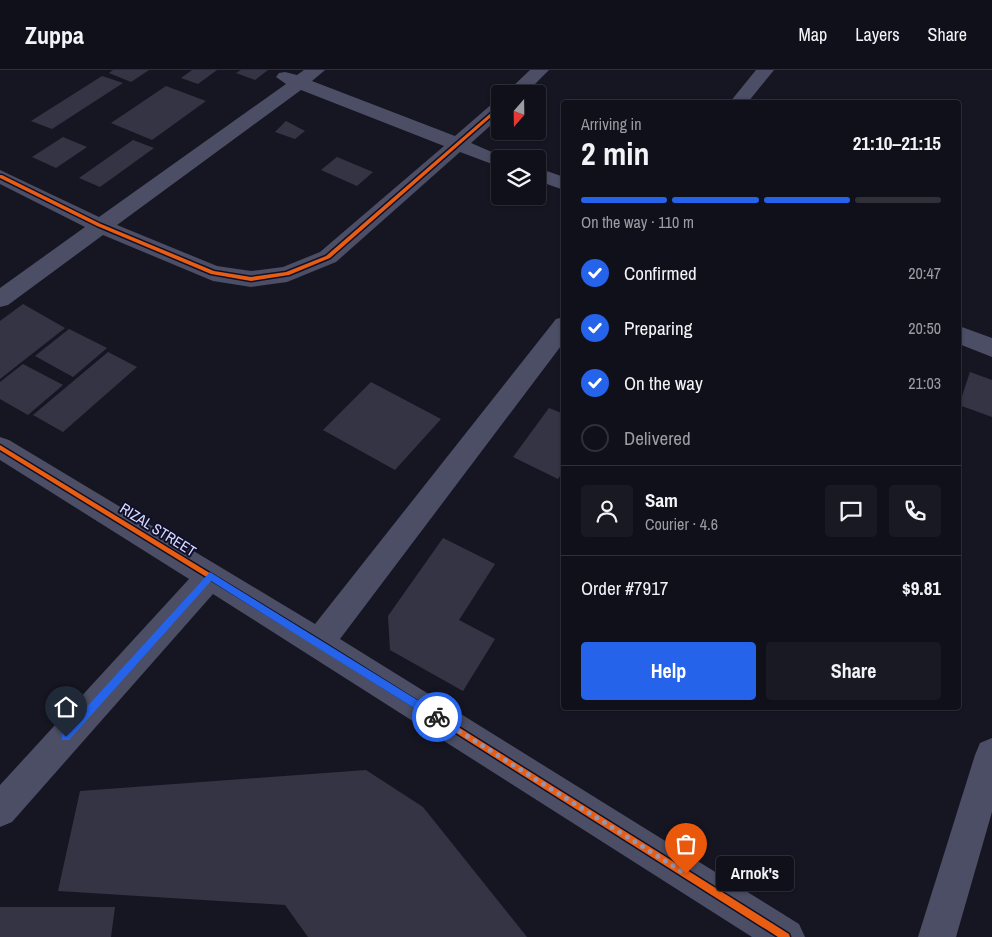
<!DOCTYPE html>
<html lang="en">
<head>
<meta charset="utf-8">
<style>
  :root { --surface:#10101a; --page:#191923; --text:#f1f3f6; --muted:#9c9da2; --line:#303039; --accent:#2563eb }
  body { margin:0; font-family:"Archivo Narrow",sans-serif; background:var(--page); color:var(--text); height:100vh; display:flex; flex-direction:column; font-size:19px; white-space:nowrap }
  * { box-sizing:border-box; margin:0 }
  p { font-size:16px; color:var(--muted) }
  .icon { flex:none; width:28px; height:28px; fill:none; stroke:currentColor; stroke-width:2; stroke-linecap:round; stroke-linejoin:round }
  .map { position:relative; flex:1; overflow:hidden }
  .panel { position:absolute; left:561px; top:30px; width:400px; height:610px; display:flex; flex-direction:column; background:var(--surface); border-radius:5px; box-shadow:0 1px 4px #0004,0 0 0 1px var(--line) }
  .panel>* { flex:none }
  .needle { width:32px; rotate:200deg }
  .buttons { position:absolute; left:491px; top:15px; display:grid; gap:10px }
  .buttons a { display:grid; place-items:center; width:55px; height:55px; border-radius:5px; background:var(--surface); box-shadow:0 1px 4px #0004,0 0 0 1px var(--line); font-size:25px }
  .pin { position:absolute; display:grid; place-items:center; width:42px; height:42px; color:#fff; margin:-51px -21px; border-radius:50% 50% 50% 0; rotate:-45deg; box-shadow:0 0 5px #0007 }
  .pin .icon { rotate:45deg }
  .courier { position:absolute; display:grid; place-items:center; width:50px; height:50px; margin:-25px; border:4px solid #2563eb; border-radius:50%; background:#fff; color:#222; box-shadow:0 1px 6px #0007 }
  .bubble { position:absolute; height:35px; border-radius:5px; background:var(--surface); box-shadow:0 1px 4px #0004,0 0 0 1px var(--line); font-size:16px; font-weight:800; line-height:35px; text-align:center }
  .head em { font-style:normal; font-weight:800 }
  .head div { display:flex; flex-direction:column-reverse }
  .head { display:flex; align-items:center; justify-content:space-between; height:85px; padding:0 20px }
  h1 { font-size:32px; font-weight:800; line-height:38px }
  .bar { display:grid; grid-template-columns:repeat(4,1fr); gap:8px 5px; align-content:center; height:60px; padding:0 20px }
  .bar i { height:6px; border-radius:4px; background:var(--line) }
  .bar .selected { background:var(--accent) }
  .bar p { grid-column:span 4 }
  .line { display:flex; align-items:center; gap:12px; padding:0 20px; border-top:1px solid var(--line) }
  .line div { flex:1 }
  .round { display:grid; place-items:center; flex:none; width:52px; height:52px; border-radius:5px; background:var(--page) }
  ol { padding:0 20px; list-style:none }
  li { display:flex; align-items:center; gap:15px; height:55px }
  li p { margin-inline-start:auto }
  li .icon { padding:5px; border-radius:50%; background:var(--accent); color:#fff; stroke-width:4 }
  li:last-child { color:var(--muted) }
  li i { width:28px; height:28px; border:2px solid var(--line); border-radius:50% }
  .button { display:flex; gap:10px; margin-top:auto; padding:10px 20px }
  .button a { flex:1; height:58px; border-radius:5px; background:var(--accent); color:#fff; font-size:20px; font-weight:800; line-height:58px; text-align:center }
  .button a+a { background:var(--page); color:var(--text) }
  header { display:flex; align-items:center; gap:30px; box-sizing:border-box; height:70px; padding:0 25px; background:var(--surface); border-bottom:1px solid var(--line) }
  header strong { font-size:24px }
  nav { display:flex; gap:28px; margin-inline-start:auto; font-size:18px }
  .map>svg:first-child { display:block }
</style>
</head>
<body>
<header>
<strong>Zuppa</strong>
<nav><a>Map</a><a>Layers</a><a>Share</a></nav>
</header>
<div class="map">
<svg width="992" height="867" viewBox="0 0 992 867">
  <rect width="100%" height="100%" fill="#161623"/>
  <g fill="#343445">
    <path d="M113 0H149L131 12 109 3Z"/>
    <path d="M192 0H217L198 14 181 8Z"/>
    <path d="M241 0H268L255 10 236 3Z"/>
    <path d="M102 6 123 13 52 59 31 51Z"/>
    <path d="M166 16 206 31 152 70 111 53Z"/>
    <path d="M286 51 305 61 295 69 275 62Z"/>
    <path d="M63 67 87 77 56 98 32 87Z"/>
    <path d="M133 70 154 78 100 117 79 108Z"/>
    <path d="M337 87 373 102 357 116 321 100Z"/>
    <path d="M23 234 65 258 0 309V251Z"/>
    <path d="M69 259 107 278 73 307 35 286Z"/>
    <path d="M108 282 137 297 63 362 33 345Z"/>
    <path d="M23 294 63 315 28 345 0 329V312Z"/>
    <path d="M970 302 992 310V347L959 335Z"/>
    <path d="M371 312 441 349 395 400 323 360Z"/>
    <path d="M549 338 564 344V400L558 409 513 387Z"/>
    <path d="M443 468 495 494 459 550 495 569 463 621 390 580 388 546Z"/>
    <path d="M366 700 423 737 527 867H308L285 835 58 821 80 721Z"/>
    <path d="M0 837H115L111 867H0Z"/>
  </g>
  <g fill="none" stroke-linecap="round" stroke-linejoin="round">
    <g fill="#4b4e64" fill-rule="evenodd">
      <path d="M304 0H325L312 11 455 66 493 33 500 31V47L471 73 508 89H500V97L460 82 336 192 287 212 251 217 213 211 103 165 8 235 0 237V218L85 157 0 114V100L99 147 286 14 276 7 279 3 285 2 297 5ZM301 20 444 76 320 182 283 197 251 201 217 196 117 155Z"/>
      <path d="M530 0H549L525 24H505Z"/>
      <path d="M756 0H774L748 32H730Z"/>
      <path d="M538 98 564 107V120L538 111Z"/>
      <path d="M564 247V272L340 569 799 854 805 867H752L213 524 12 752 0 757V715L189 509 0 390V367L9 370 315 554 556 249Z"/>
      <path d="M959 256 992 268V287L959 274Z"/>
      <path d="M992 668V742L956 867H918L975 685 980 673Z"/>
    </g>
    <defs>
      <g id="cycleway">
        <path d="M499 36H500V39L330 188 289 205 251 211 211 204 97 156 0 108V105H2L101 154 214 201 251 207 286 202 326 186Z"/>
        <path d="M0 375 321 571 789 864 790 867H778L317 575 0 380Z"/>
      </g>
    </defs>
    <use href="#cycleway" stroke="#101029" stroke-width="3"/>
    <use href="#cycleway" fill="#e95d12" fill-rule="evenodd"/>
  </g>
  <path fill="#2563eb" d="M210 502 440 644V650H433L211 511 69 670H62V664Z"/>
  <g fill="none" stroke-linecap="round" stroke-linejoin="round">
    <path stroke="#9495b2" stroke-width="5" stroke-dasharray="0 9" d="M437 647 686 804"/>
  </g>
  <g text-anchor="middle" stroke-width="4" stroke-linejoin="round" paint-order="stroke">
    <g font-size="15" fill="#d8daff" stroke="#101029">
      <text transform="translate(158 460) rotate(32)" y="5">RIZAL STREET</text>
    </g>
  </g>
</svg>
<div class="buttons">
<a><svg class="needle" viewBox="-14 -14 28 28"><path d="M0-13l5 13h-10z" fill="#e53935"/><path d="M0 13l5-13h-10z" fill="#9c9da2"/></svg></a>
<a><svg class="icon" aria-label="layers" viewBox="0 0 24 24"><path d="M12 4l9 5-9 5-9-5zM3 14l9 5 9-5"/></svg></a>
</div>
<div class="pin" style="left:686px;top:804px;background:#ea580c"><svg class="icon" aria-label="bag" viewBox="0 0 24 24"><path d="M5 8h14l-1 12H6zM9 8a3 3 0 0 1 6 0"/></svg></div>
<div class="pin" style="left:66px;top:667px;background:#1f2937"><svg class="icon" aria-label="home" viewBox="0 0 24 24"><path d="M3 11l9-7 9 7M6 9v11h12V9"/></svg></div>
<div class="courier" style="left:437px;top:647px"><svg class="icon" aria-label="bike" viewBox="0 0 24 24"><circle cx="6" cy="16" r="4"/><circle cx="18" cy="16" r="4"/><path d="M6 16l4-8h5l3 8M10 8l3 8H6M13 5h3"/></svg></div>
<div class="bubble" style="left:716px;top:786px;width:78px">Arnok's</div>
<section class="panel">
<div class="head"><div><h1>2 min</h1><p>Arriving in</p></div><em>21:10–21:15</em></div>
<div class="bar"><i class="selected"></i><i class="selected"></i><i class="selected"></i><i></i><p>On the way · 110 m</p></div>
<ol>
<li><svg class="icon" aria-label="check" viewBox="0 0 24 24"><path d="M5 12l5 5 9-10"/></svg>Confirmed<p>20:47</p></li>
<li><svg class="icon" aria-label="check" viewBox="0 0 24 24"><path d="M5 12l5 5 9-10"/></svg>Preparing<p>20:50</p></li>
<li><svg class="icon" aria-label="check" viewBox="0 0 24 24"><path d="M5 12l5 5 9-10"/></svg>On the way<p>21:03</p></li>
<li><i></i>Delivered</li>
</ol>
<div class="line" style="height:90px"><a class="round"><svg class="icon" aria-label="person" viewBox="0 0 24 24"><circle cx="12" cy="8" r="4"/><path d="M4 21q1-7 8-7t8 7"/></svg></a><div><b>Sam</b><p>Courier · 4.6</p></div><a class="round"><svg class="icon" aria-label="chat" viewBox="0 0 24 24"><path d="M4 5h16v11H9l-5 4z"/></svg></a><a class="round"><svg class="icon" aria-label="phone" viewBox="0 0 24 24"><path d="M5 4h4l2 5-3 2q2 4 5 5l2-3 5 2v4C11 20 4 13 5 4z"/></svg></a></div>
<div class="line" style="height:65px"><div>Order #7917</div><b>$9.81</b></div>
<div class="button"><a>Help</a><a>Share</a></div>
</section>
</div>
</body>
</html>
